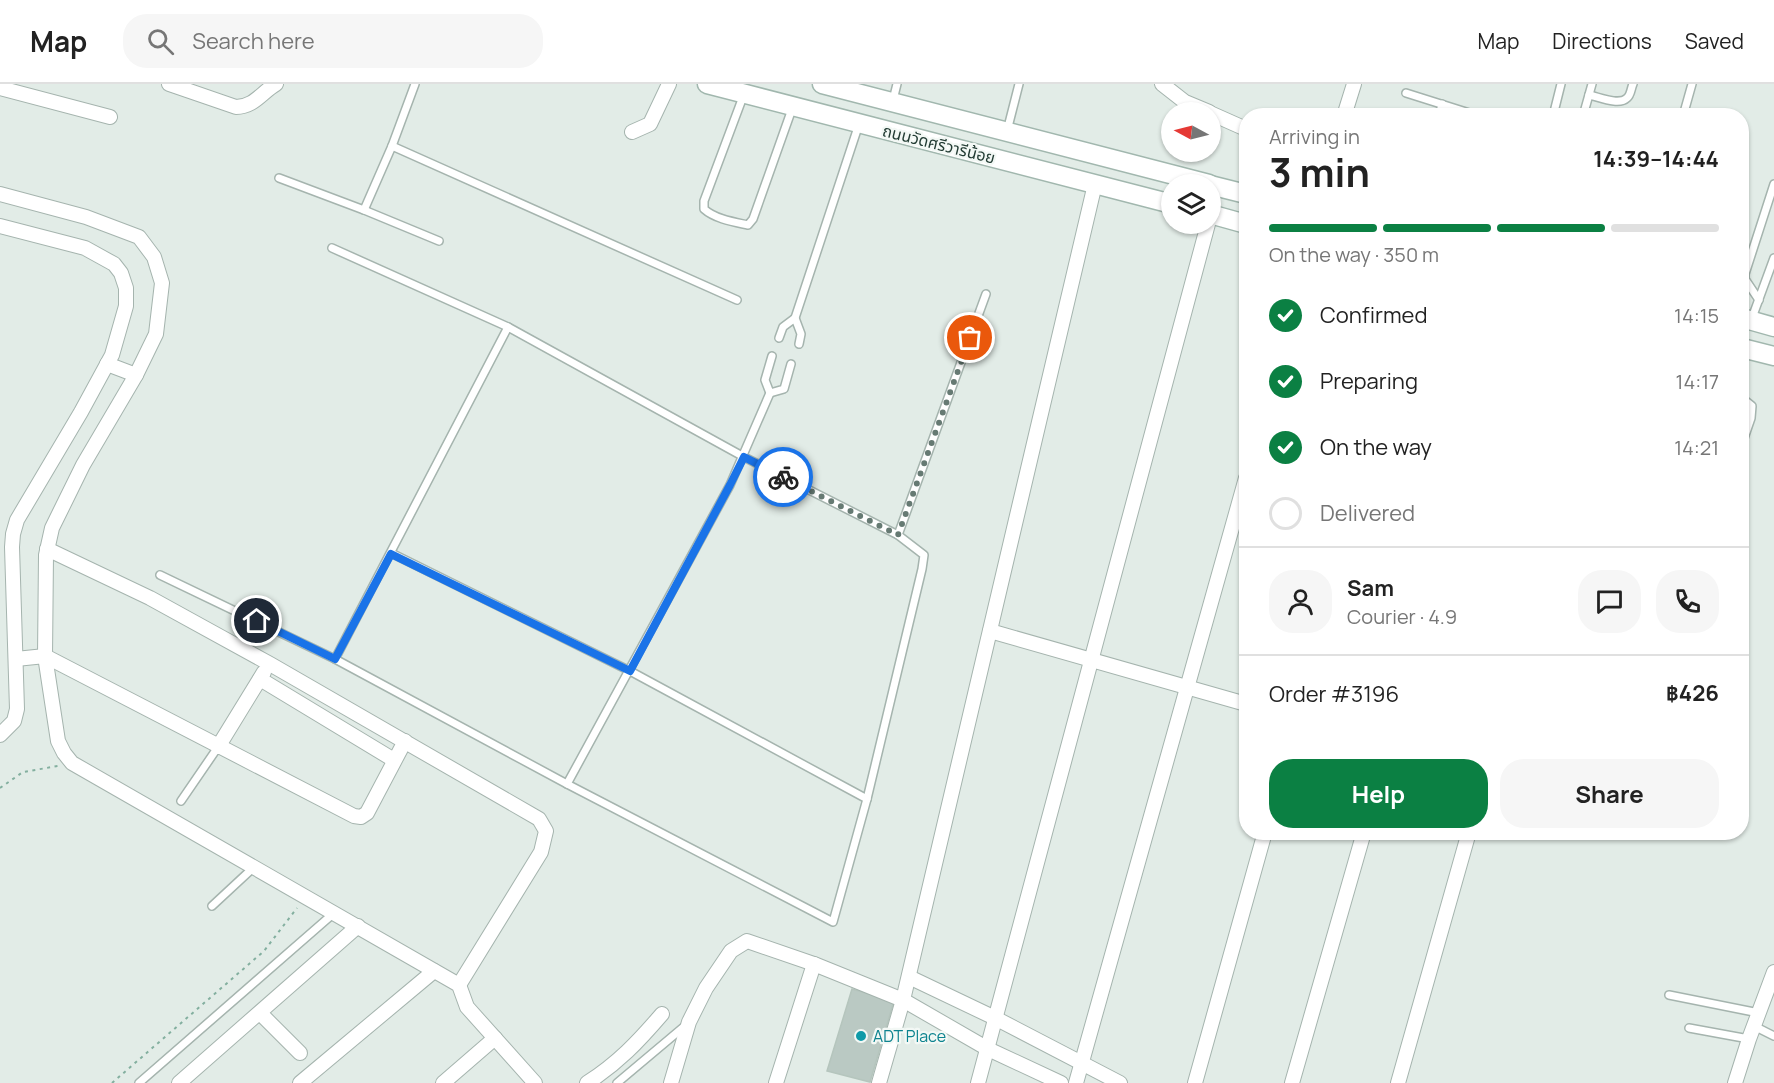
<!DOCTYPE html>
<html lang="en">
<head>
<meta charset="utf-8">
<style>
  :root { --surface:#fff; --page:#f6f6f6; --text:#222; --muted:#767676; --line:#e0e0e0; --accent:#0b8043 }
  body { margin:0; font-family:Manrope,"Noto Sans Thai",sans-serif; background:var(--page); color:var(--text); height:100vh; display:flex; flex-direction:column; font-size:22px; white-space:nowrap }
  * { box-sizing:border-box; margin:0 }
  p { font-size:20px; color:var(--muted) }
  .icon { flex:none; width:33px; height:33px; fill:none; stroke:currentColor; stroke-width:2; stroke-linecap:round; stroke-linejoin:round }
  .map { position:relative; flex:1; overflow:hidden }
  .side { position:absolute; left:1239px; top:24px; width:510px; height:732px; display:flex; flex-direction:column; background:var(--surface); border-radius:24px; box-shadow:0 2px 4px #0004 }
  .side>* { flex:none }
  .needle { width:39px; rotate:277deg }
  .fabs { position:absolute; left:1161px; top:18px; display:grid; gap:12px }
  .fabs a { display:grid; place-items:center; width:60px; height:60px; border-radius:50%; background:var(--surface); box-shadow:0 2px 4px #0004; font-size:30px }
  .pin { position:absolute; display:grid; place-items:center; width:51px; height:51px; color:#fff; margin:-26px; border:3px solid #fff; border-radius:50%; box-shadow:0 2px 6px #0007 }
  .courier { position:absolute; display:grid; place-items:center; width:60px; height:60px; margin:-30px; border:4px solid #1a73e8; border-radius:50%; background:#fff; color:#222; box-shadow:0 2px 8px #0007 }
  .headline em { font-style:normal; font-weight:700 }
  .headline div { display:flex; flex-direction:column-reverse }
  .headline { display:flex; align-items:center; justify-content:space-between; height:102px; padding:0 30px }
  h1 { font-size:39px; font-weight:700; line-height:45px }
  .bar { display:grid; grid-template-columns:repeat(4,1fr); gap:9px 6px; align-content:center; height:72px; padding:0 30px }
  .bar i { height:8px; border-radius:4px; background:var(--line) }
  .bar .active { background:var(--accent) }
  .bar p { grid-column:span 4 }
  .line { display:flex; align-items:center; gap:15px; padding:0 30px; border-top:2px solid var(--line) }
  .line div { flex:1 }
  .round { display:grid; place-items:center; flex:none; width:63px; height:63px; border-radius:24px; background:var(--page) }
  ol { padding:0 30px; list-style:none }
  li { display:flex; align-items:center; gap:18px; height:66px }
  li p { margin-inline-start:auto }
  li .icon { padding:6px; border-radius:50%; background:var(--accent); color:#fff; stroke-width:4 }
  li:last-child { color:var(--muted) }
  li i { width:33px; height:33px; border:3px solid var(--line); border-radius:50% }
  .button { display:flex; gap:12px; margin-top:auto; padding:12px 30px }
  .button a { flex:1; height:69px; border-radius:24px; background:var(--accent); color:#fff; font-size:24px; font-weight:700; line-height:69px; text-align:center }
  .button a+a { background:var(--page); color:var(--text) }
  header { display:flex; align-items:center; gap:36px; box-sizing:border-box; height:84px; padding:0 30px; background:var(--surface); border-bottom:2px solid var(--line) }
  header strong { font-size:28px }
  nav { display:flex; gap:33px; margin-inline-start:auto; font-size:21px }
  .search { width:420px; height:54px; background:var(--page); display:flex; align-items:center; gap:15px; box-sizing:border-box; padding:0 21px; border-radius:24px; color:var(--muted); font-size:22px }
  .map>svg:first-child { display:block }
</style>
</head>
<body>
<header>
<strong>Map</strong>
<div class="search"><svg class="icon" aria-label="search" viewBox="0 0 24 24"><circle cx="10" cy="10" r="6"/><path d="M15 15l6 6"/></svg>Search here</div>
<nav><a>Map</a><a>Directions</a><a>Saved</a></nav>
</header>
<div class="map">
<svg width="1774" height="999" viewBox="0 0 1774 999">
  <rect width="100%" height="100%" fill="#e2ece7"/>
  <path fill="#bac9c3" stroke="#b5c5bd" stroke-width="1.5" d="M852 905 894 917 870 998 827 987Z"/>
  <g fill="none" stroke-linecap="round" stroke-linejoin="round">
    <defs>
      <g id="service">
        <path d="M1406 9 1479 32"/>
        <path d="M744 10 704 117V125C715 135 734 138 748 141L753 135 792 25"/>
        <path d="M1589 11C1599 13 1619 22 1627 14 1631 11 1631 4 1633 0"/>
        <path d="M893 16 897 0"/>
        <path d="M1439 32 1442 20"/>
        <path d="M1553 32 1561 0"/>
        <path d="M1583 32 1592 0"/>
        <path d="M1683 32 1692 0"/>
        <path d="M1007 47 1019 0"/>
        <path d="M392 62 737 216"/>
        <path d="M279 94 364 126 439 157"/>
        <path d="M364 126 392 62 415 0"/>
        <path d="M332 164 508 243"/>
        <path d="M1759 216 1745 195V190L1774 100"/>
        <path d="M795 234 859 40"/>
        <path d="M1752 234 1774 174"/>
        <path d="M508 243 744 373 898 451 924 471 922 485 867 715 833 838 567 700 335 575Z"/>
        <path d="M779 254 783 243 795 234 801 250 799 260"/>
        <path d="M772 272 765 296 770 309 784 305 791 280"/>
        <path d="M1742 314 1752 322 1751 334 1742 360"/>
        <path d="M898 451 986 210"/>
        <path d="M391 469 630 587 867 715"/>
        <path d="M160 491 335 575"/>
        <path d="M567 700 730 401 770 309"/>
        <path d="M181 717 218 663"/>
        <path d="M212 822 254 783"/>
        <path d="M1669 911 1759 929"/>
        <path d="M1754 942 1774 952"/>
        <path d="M1689 944 1749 955"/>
        <path d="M139 999 334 829"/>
        <path d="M617 999 686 941"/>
      </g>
      <g id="minor">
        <path d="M169 0 236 23C254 23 262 8 276 0"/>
        <path d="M1162 0 1185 18 1209 28"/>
        <path d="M0 4 110 33"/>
        <path d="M1210 29 1246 45"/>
        <path d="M1344 32 1354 0"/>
        <path d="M632 48 650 40 669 0"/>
        <path d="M0 110 86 133 139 153 154 173 162 199 156 250 136 291 83 381 52 444 46 471 45 572 58 657 64 669 72 679 459 901 467 923 535 999"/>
        <path d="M0 142 85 164 114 180 121 189 126 204V222L112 271 81 328 17 436 13 450 12 463 17 625 14 637 0 651"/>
        <path d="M107 280 136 291"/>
        <path d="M47 465 150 514 270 580 539 735 546 747 541 768 459 901"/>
        <path d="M990 547 1246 620"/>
        <path d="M16 575 45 572 354 732 361 733 367 729 405 657"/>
        <path d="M260 595 394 676"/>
        <path d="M218 663 264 588"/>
        <path d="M909 893 995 934 1120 999"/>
        <path d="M260 929 300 969"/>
        <path d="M179 999 358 842"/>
        <path d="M300 999 434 887"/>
        <path d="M443 999 495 954"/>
        <path d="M587 999C618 979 638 958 662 930"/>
        <path d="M671 999 689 938 706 904 731 867 747 857 814 880 903 916 988 965 1061 999"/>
        <path d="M776 999 814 880"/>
        <path d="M879 999 903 916 1095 100"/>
        <path d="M978 999 1208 140"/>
        <path d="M1076 999 1246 394"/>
        <path d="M1195 999 1265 748"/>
        <path d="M1292 999 1364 748"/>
        <path d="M1398 999 1469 748"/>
        <path d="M1735 999 1749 955 1774 888"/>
      </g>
      <g id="secondary">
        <path d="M707 0 1172 120"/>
        <path d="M822 0 1209 100"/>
        <path d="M1210 101 1246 110"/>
        <path d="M1210 130 1246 140"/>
        <path d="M1742 234 1774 243"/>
        <path d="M1742 264 1774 272"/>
      </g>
    </defs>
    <use href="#service" stroke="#a5b4ae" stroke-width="10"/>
    <use href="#minor" stroke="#a5b4ae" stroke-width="16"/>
    <use href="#secondary" stroke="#a1b7ae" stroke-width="21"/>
    <g stroke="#83af9f" stroke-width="2" stroke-dasharray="3 4.5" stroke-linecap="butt">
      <path d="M0 704 23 688 58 682"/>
      <path d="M112 999 264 867 297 824"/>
    </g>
    <use href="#service" stroke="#fff" stroke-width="7"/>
    <use href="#minor" stroke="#fff" stroke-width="14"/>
    <use href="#secondary" stroke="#fff" stroke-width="18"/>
  </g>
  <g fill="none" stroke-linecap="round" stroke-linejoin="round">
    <path stroke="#667a73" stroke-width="6" stroke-dasharray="0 10.8" d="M783 393 898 451 970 254"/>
    <path stroke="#1a73e8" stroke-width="8" d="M257 537 335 575 391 470 630 587 730 401 744 373 783 393"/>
  </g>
  <circle fill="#0f9aa8" stroke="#f3f8f5" stroke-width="2" cx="861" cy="952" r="6"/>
  <g text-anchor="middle" stroke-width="4.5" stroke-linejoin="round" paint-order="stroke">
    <g font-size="16" fill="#233c34" stroke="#f3f8f5">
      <text transform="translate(939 60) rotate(14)" y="6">ถนนวัดศรีวารีน้อย</text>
    </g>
    <g font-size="16" fill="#0d838f" stroke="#f3f8f5" text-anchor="start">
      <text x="873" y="958">ADT Place</text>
    </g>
  </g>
</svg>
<div class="fabs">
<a><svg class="needle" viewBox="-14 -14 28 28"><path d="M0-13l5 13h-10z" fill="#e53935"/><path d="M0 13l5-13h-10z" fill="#767676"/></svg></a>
<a><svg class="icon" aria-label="layers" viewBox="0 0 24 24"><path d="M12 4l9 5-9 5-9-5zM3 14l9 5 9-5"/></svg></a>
</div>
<div class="pin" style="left:970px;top:254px;background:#ea580c"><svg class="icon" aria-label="bag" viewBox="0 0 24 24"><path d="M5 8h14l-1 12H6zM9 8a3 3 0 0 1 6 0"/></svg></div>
<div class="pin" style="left:257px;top:537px;background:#1f2937"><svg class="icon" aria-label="home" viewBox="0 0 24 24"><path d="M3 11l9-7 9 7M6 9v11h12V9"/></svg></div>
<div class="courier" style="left:783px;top:393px"><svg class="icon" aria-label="bike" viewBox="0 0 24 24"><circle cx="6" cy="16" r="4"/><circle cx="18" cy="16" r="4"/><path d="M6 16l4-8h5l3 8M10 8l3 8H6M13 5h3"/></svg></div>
<section class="side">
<div class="headline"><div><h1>3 min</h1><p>Arriving in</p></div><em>14:39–14:44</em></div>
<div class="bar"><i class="active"></i><i class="active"></i><i class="active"></i><i></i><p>On the way · 350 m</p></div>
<ol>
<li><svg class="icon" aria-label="check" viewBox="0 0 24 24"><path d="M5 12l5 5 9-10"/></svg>Confirmed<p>14:15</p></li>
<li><svg class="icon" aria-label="check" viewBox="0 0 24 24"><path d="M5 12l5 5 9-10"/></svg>Preparing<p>14:17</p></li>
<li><svg class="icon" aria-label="check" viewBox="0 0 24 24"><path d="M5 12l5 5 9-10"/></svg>On the way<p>14:21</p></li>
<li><i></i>Delivered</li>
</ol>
<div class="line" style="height:108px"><a class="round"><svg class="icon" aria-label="person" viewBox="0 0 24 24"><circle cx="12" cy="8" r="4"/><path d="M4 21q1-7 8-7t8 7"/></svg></a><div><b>Sam</b><p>Courier · 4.9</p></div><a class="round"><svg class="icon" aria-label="chat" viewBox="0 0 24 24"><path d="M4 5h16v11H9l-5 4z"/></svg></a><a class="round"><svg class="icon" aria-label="phone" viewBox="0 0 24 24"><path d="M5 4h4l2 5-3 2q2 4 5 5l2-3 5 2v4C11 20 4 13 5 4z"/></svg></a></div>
<div class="line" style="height:78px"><div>Order #3196</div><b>฿426</b></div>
<div class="button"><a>Help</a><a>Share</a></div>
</section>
</div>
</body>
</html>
